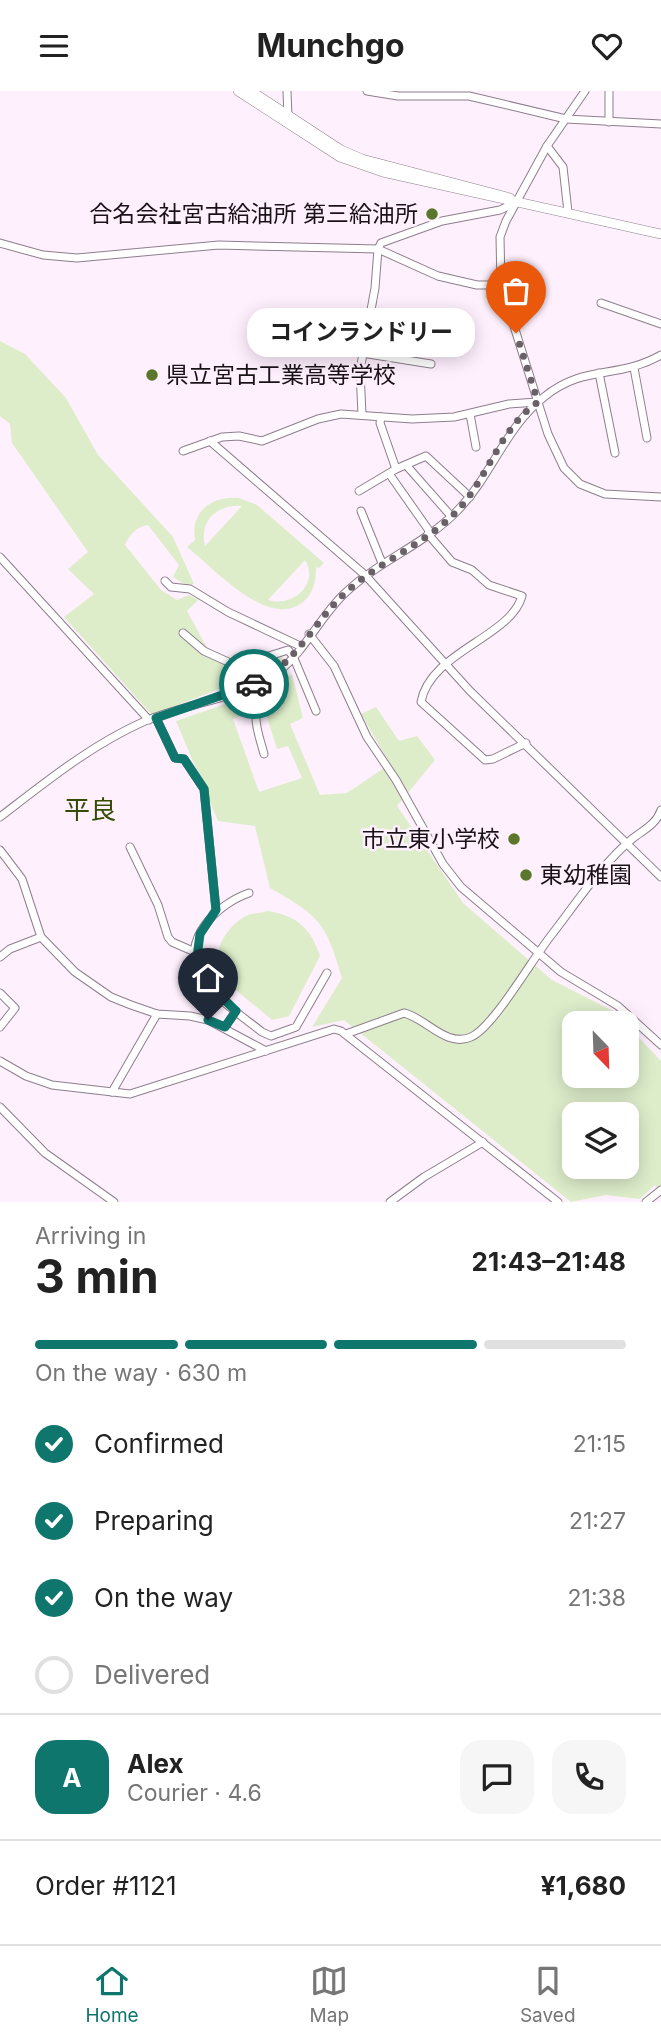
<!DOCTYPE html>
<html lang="en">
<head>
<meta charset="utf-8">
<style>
  :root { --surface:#fff; --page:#f6f6f6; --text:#222; --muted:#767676; --line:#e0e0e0; --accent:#0f766e }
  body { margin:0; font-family:Inter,"Noto Sans JP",sans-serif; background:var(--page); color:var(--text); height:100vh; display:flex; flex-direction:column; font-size:26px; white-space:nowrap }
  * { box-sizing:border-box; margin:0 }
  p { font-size:23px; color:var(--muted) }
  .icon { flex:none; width:38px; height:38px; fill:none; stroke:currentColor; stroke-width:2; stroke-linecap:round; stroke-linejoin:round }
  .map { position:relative; height:1111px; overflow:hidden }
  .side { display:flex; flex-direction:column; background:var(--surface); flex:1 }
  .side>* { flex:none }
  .needle { width:46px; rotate:157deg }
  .buttons { position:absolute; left:562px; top:920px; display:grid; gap:14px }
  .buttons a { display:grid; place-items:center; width:77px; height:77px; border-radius:14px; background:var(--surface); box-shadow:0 4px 18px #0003; font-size:35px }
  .pin { position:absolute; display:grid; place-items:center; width:60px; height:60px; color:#fff; margin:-72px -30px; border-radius:50% 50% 50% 0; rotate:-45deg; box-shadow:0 0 7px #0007 }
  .pin .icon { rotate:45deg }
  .courier { position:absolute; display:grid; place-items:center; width:70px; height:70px; margin:-35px; border:5px solid #0f766e; border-radius:50%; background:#fff; color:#222; box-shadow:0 2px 9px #0007 }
  .bubble { position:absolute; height:49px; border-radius:21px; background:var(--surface); box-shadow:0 4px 18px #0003; font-size:23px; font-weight:700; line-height:49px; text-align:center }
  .headline em { font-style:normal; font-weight:700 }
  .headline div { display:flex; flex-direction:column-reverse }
  .headline { display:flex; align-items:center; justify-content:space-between; height:119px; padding:0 35px }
  h1 { font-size:46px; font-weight:700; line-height:52px }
  .bar { display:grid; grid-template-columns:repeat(4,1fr); gap:10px 7px; align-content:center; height:84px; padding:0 35px }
  .bar i { height:9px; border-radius:5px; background:var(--line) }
  .bar .active { background:var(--accent) }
  .bar p { grid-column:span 4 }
  .line { display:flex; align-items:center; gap:18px; padding:0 35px; border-top:2px solid var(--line) }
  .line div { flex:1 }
  .round { display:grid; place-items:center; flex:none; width:74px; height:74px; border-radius:21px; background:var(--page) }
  ol { padding:0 35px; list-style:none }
  li { display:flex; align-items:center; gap:21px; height:77px }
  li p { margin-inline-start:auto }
  li .icon { padding:7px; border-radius:50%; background:var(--accent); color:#fff; stroke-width:4 }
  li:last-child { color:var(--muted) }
  li i { width:38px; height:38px; border:4px solid var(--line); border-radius:50% }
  header { display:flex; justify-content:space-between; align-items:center; height:91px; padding:0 35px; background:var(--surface); font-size:32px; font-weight:700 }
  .tab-bar { display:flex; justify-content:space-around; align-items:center; height:98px; border-top:2px solid var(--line); background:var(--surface); font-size:19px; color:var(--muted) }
  .tab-bar a { display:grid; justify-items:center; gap:4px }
  .tab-bar .active { color:var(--accent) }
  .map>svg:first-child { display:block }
</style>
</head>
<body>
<header><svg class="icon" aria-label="menu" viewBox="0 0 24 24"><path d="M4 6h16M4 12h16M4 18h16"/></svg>Munchgo<svg class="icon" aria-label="heart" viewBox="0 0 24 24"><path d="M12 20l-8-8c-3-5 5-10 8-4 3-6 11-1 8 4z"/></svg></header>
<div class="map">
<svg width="661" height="1111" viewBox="0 0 661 1111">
  <rect width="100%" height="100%" fill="#fef0fd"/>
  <g fill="#ddedca" fill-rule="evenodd">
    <path d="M0 250 25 263 66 307 98 364 173 446 194 493 186 494 173 486 179 474 148 434C135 437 130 443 125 454L161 499 177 509 189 504 198 509 187 520 206 555 231 579 283 565 279 575 152 624 64 526 94 503 68 478 88 461 12 352 10 333 0 325Z"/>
    <path d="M239 407 257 414 324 472 319 477 316 476C316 489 314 502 303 511 268 539 214 477 187 456L195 449C190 420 212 405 239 407ZM241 415V416L205 455C199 431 216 413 241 415ZM305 469C320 493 292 517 268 509Z"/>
    <path d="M292 583 303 627 290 633 320 704 347 702 390 673 361 623 376 616 399 650 417 645 435 669 397 715 463 812 552 889 615 921 626 933H574V985H626L627 934 661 970V1103L655 1094 640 1108 606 1104 571 1111 344 929 312 936 342 887C326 831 319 825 270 797L255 735 218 730 176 630 260 601 252 620 233 628 259 701 302 687 288 655 277 658 265 620 282 602 284 588ZM574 1024H626V1076H574Z"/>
    <path d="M268 820C297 825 311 837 320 865L289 925 272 929C260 918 225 893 220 880 211 860 228 834 246 825 252 822 261 822 268 820Z"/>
  </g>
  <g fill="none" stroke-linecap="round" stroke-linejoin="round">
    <defs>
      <g id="minor">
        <path d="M287 0 288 26"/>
        <path d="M367 0 398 5H469L566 28 661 33"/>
        <path d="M585 0 547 55 506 130 500 146 501 194 548 343 564 377 580 393 605 403 661 406"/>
        <path d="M609 31V0"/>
        <path d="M547 55 563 76 568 121"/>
        <path d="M0 152 43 164 77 167 219 154 378 158 438 185 477 194H501"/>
        <path d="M601 212 661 233"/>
        <path d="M362 262 431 273"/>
        <path d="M634 277 647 347"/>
        <path d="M599 282 615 362"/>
        <path d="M470 323 476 356"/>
        <path d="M362 324 360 279 375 197 378 158 381 152 442 130 500 119 517 111"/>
        <path d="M381 326 380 332 396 378"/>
        <path d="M210 350 365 484 470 600 661 786"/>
        <path d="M183 360 222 346 239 345 262 350 318 328 341 323 412 328 454 326 509 313 537 311"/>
        <path d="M406 374 451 425"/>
        <path d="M390 384 430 441"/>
        <path d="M359 400 396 378 426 365 470 406"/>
        <path d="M361 420 382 472"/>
        <path d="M428 443 452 471 472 479 489 494 522 505C511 546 430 561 421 611L485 669 493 668 526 652"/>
        <path d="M0 466 149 629"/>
        <path d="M165 490 171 496 190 498 228 521 300 555"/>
        <path d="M183 542 204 560 237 575 288 559 293 565 316 620"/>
        <path d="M309 543 334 575 367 646 396 689 443 773 461 796 561 881 618 915 661 954"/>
        <path d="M156 627 175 667 184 668 204 698 216 819"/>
        <path d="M264 663C261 651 255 636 256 624 259 606 276 600 278 581"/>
        <path d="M0 726C47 690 91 654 145 630 187 612 241 608 279 580 305 560 320 526 344 503 378 470 426 453 458 419 492 384 505 337 544 306 584 273 617 289 661 264"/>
        <path d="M130 756 158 814 168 846 172 851 195 861"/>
        <path d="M0 759 22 788 41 846 75 881 111 906 131 914 157 923 190 925 208 929 266 960"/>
        <path d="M249 802C219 812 178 849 201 885 214 907 242 925 262 941L271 945 296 936 327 882"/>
        <path d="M0 866 10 858 41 846"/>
        <path d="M0 902 15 917 0 936"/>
        <path d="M225 936 236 920"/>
        <path d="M346 943 404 922C426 927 446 957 471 946 494 936 534 865 553 842 577 811 601 774 632 748 643 739 656 734 661 719"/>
        <path d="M0 970 26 985 52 994 130 1003 334 938 341 940 558 1111"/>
        <path d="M112 1001 157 923"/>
        <path d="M0 1016 45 1062 114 1111"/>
        <path d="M390 1111 424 1086 483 1051"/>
        <path d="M646 1111 661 1099"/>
      </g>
      <g id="major">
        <path d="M238 0 340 66 383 81 661 143"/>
        <path d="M251 0 341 59 362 68 510 107"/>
      </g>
    </defs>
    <use href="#minor" stroke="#8e7e8c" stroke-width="9"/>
    <use href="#major" stroke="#8e7e8c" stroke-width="10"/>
    <use href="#minor" stroke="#fff" stroke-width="7"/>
    <use href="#major" stroke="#fff" stroke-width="9"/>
  </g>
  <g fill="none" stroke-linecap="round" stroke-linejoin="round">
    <path stroke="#696068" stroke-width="7" stroke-dasharray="0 12.6" d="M254 593C295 574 312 534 343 504 378 470 427 453 459 418 488 386 501 336 538 311L516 242"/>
    <path stroke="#0f766e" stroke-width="9" d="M208 929 225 936 236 920 205 890 196 874 200 843 216 819 204 698 184 668 175 667 156 627 254 593"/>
  </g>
  <g fill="#5b772c" stroke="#fef0fd" stroke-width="2.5">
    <circle cx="432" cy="123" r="7"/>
    <circle cx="152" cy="284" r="7"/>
    <circle cx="514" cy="748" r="7"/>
    <circle cx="526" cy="784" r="7"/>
  </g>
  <g text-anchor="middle" stroke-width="5" stroke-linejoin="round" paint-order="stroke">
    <g font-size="23" fill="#191318" stroke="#fef0fd" text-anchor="end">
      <text x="418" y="131">合名会社宮古給油所 第三給油所</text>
      <text x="166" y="292" text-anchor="start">県立宮古工業高等学校</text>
      <text x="500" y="756">市立東小学校</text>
      <text x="540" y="792" text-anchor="start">東幼稚園</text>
    </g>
    <g font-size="26" fill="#344c00" stroke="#fef0fd">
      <text x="90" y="728">平良</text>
    </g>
  </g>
</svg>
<div class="buttons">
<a><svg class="needle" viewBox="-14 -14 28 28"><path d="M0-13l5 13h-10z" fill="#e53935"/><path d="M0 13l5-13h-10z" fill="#767676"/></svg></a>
<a><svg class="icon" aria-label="layers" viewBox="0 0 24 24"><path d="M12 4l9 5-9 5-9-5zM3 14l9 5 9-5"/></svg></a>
</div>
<div class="pin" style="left:516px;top:242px;background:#ea580c"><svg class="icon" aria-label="bag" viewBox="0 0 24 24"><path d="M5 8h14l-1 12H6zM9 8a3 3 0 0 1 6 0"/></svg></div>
<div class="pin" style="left:208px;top:929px;background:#1f2937"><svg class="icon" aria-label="home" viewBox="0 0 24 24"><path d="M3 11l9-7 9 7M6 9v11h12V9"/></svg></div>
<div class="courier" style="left:254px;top:593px"><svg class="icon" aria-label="car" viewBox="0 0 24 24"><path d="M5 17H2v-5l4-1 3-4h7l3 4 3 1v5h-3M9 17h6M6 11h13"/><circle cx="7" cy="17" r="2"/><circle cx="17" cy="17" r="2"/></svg></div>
<div class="bubble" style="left:247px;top:217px;width:228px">コインランドリー</div>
</div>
<section class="side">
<div class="headline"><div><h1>3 min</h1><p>Arriving in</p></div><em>21:43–21:48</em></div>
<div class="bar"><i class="active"></i><i class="active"></i><i class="active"></i><i></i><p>On the way · 630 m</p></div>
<ol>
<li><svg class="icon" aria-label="check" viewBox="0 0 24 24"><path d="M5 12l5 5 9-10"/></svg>Confirmed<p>21:15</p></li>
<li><svg class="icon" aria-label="check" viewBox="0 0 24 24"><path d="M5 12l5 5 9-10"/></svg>Preparing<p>21:27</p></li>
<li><svg class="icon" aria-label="check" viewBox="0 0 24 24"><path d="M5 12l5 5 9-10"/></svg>On the way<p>21:38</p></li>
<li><i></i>Delivered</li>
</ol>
<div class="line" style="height:126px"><b class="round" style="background:var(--accent);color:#fff">A</b><div><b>Alex</b><p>Courier · 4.6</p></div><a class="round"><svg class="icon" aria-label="chat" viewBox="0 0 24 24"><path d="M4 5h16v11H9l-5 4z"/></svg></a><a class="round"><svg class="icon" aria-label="phone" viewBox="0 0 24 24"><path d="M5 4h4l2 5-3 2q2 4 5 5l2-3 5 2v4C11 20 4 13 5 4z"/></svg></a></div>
<div class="line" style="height:91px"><div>Order #1121</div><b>¥1,680</b></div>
</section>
<nav class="tab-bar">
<a class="active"><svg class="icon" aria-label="home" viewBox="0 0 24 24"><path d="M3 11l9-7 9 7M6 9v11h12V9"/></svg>Home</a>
<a><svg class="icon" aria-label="map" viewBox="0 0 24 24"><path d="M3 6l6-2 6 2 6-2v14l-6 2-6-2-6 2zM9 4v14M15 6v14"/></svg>Map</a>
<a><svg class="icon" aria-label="saved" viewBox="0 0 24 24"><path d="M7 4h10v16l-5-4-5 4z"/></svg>Saved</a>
</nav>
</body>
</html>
